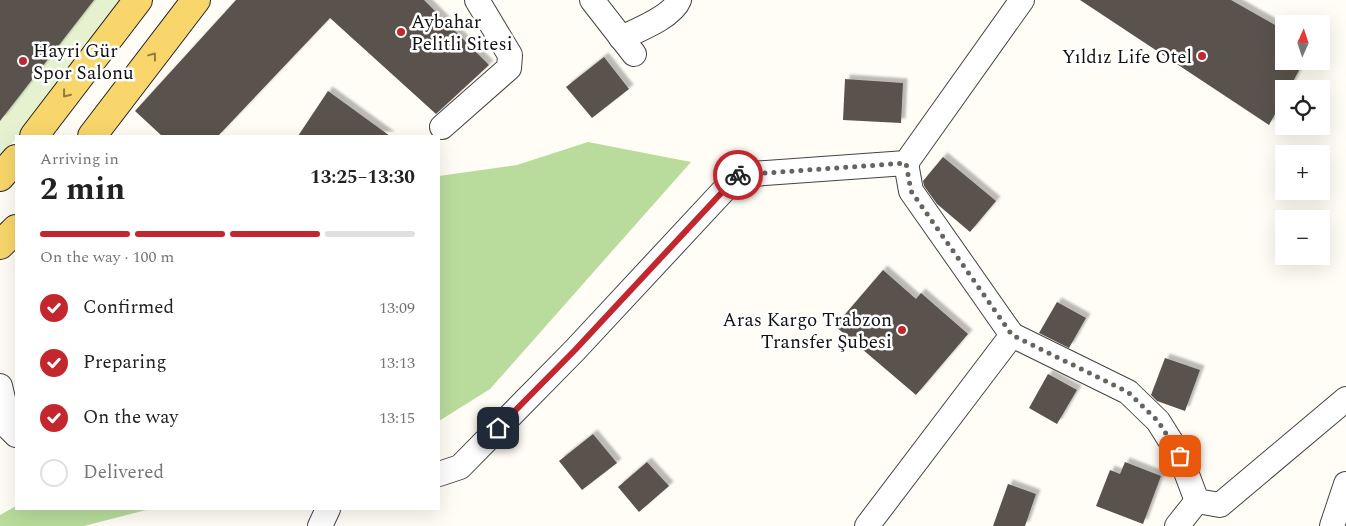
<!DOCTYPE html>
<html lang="en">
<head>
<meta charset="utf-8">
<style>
  :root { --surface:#fff; --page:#f2f2f2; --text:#222; --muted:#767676; --line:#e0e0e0; --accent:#c4262e }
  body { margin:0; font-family:Spectral,serif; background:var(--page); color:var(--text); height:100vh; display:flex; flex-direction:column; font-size:19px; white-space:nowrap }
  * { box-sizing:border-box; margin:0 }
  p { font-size:16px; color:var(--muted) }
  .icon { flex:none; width:28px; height:28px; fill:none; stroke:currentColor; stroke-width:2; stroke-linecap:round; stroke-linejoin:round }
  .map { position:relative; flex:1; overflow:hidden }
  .details { position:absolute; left:15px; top:135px; width:425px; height:375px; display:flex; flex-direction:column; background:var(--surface); border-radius:0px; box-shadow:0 5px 20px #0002 }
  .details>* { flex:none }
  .needle { width:32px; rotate:3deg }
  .tools { position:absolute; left:1275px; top:15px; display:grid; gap:10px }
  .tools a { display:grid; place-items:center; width:55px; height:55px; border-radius:0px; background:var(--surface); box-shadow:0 5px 20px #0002; font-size:25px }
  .pin { position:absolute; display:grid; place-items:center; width:42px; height:42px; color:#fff; margin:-21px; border-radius:10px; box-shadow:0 2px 8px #0006 }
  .courier { position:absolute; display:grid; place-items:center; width:50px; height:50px; margin:-25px; border:4px solid #c4262e; border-radius:50%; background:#fff; color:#222; box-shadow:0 1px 6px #0007 }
  .headline em { font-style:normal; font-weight:700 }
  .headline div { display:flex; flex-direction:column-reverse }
  .headline { display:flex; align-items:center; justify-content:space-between; height:85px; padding:0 25px }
  h1 { font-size:32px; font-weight:700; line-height:38px }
  .bar { display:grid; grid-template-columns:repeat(4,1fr); gap:8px 5px; align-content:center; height:60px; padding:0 25px }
  .bar i { height:6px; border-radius:4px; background:var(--line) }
  .bar .selected { background:var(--accent) }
  .bar p { grid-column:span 4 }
  ol { padding:0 25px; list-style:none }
  li { display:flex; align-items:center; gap:15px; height:55px }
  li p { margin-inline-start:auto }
  li .icon { padding:5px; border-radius:50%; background:var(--accent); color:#fff; stroke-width:4 }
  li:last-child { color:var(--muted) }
  li i { width:28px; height:28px; border:2px solid var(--line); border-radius:50% }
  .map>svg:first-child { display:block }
</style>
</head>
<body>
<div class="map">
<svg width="1346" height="526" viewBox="0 0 1346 526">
  <defs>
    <filter id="shadow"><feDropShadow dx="4.5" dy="-4.5" stdDeviation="1" flood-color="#0004"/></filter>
  </defs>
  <rect width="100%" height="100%" fill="#fffdf5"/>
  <g fill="#b9dc9c">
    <path d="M588 142 691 162 490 389 439 421V176L517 165Z"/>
    <path d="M16 506V509H150L84 526H0V515Z"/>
  </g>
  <path fill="#e6f2cf" d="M0 0H121L0 159Z"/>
  <g fill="#5a524d" filter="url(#shadow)">
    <path d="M0 0H94L0 121Z"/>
    <path d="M236 0H424L489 65 436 114 330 18 218 136H162L135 111Z"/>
    <path d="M1080 0H1231L1284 30V61H1304L1289 89H1284V98L1269 125Z"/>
    <path d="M604 57 629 89 592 118 566 87Z"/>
    <path d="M845 79 903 83 901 123 843 120Z"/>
    <path d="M328 91 390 136H298Z"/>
    <path d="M943 157 996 201 970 232 937 204 924 186 923 181Z"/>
    <path d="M883 270 916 299 921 293 968 334 916 395 835 326Z"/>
    <path d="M1057 302 1086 318 1069 348 1039 333Z"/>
    <path d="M1165 358 1200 370 1185 411 1157 401 1151 395Z"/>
    <path d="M1048 374 1077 390 1057 424 1029 408Z"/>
    <path d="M593 434 617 463 582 490 559 461Z"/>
    <path d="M647 462 669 486 639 512 618 487Z"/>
    <path d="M1125 462 1161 476 1143 524 1096 506 1110 470 1120 474Z"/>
    <path d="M1008 484 1036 494 1025 526H993Z"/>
  </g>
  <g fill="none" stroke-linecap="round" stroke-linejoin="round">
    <defs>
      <g id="minor">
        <path d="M592 0 634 54"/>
        <path d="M621 38C638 30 672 17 679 0"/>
        <path d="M442 127 509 68 510 55 477 0"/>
        <path d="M906 163 911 191 1012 335"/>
        <path d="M0 386 10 429 16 435"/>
        <path d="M439 474 460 467 575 350 738 175 906 163 1022 0"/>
        <path d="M320 526 328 509"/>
        <path d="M867 526 1012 335 1128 392 1158 421 1180 456 1197 501 1220 505 1346 399"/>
        <path d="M1177 526 1197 501"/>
        <path d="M1332 526 1346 484"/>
      </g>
      <g id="major">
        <path d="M34 136 138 0"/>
        <path d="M92 136 196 0"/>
        <path d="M0 177 16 159"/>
        <path d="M0 245 16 229"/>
      </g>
    </defs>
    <use href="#minor" stroke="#444" stroke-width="26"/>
    <use href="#major" stroke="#222" stroke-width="30"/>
    <use href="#minor" stroke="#fff" stroke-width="24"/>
    <use href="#major" stroke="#f9d66b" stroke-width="28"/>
  </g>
  <defs><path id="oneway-chevron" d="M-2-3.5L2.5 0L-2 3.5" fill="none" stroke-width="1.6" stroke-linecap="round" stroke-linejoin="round" transform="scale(1.25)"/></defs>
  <g stroke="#917d42">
    <use href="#oneway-chevron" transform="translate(153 56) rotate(-53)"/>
    <use href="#oneway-chevron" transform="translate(66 94) rotate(128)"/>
  </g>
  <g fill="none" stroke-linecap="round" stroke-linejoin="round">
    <path stroke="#646461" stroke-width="5" stroke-dasharray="0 9" d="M738 175 906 163 911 191 1012 335 1128 392 1158 421 1180 456"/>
    <path stroke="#c4262e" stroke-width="6" d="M498 428 575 350 738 175"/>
  </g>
  <g fill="#c4262e" stroke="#fff" stroke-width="2">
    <circle cx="401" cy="32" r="5"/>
    <circle cx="1202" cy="56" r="5"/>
    <circle cx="23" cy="61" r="5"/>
    <circle cx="902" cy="330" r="5"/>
  </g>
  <g text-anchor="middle" stroke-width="5" stroke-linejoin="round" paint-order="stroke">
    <g font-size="19" fill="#111" stroke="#fff" text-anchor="start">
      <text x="411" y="28">Aybahar<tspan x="411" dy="22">Pelitli Sitesi</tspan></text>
      <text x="33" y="57">Hayri Gür<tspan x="33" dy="22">Spor Salonu</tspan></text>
      <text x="1192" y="63" text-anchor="end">Yıldız Life Otel</text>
      <text x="892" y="326" text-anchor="end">Aras Kargo Trabzon<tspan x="892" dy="22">Transfer Şubesi</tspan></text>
    </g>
  </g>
</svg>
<div class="tools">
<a><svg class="needle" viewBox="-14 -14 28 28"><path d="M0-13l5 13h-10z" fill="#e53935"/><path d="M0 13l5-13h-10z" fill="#767676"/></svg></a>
<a><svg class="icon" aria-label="locate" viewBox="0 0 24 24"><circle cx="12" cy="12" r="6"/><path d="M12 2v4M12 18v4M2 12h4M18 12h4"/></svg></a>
<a>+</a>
<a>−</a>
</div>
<div class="pin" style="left:1180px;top:456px;background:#ea580c"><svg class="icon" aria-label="bag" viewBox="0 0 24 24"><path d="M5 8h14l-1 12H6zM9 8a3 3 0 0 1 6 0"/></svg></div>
<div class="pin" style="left:498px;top:428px;background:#1f2937"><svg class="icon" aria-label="home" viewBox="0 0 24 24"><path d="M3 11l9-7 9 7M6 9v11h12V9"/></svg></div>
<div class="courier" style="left:738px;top:175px"><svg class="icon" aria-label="bike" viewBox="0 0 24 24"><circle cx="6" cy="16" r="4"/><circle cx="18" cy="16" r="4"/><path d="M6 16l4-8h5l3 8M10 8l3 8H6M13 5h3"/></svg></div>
<section class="details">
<div class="headline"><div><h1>2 min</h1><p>Arriving in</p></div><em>13:25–13:30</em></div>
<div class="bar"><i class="selected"></i><i class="selected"></i><i class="selected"></i><i></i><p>On the way · 100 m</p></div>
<ol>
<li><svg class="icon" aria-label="check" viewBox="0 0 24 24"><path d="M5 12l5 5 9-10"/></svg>Confirmed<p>13:09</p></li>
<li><svg class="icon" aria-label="check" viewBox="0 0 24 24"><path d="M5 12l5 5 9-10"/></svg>Preparing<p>13:13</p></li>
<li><svg class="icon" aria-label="check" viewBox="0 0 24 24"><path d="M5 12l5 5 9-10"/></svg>On the way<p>13:15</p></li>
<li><i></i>Delivered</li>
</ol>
</section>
</div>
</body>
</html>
